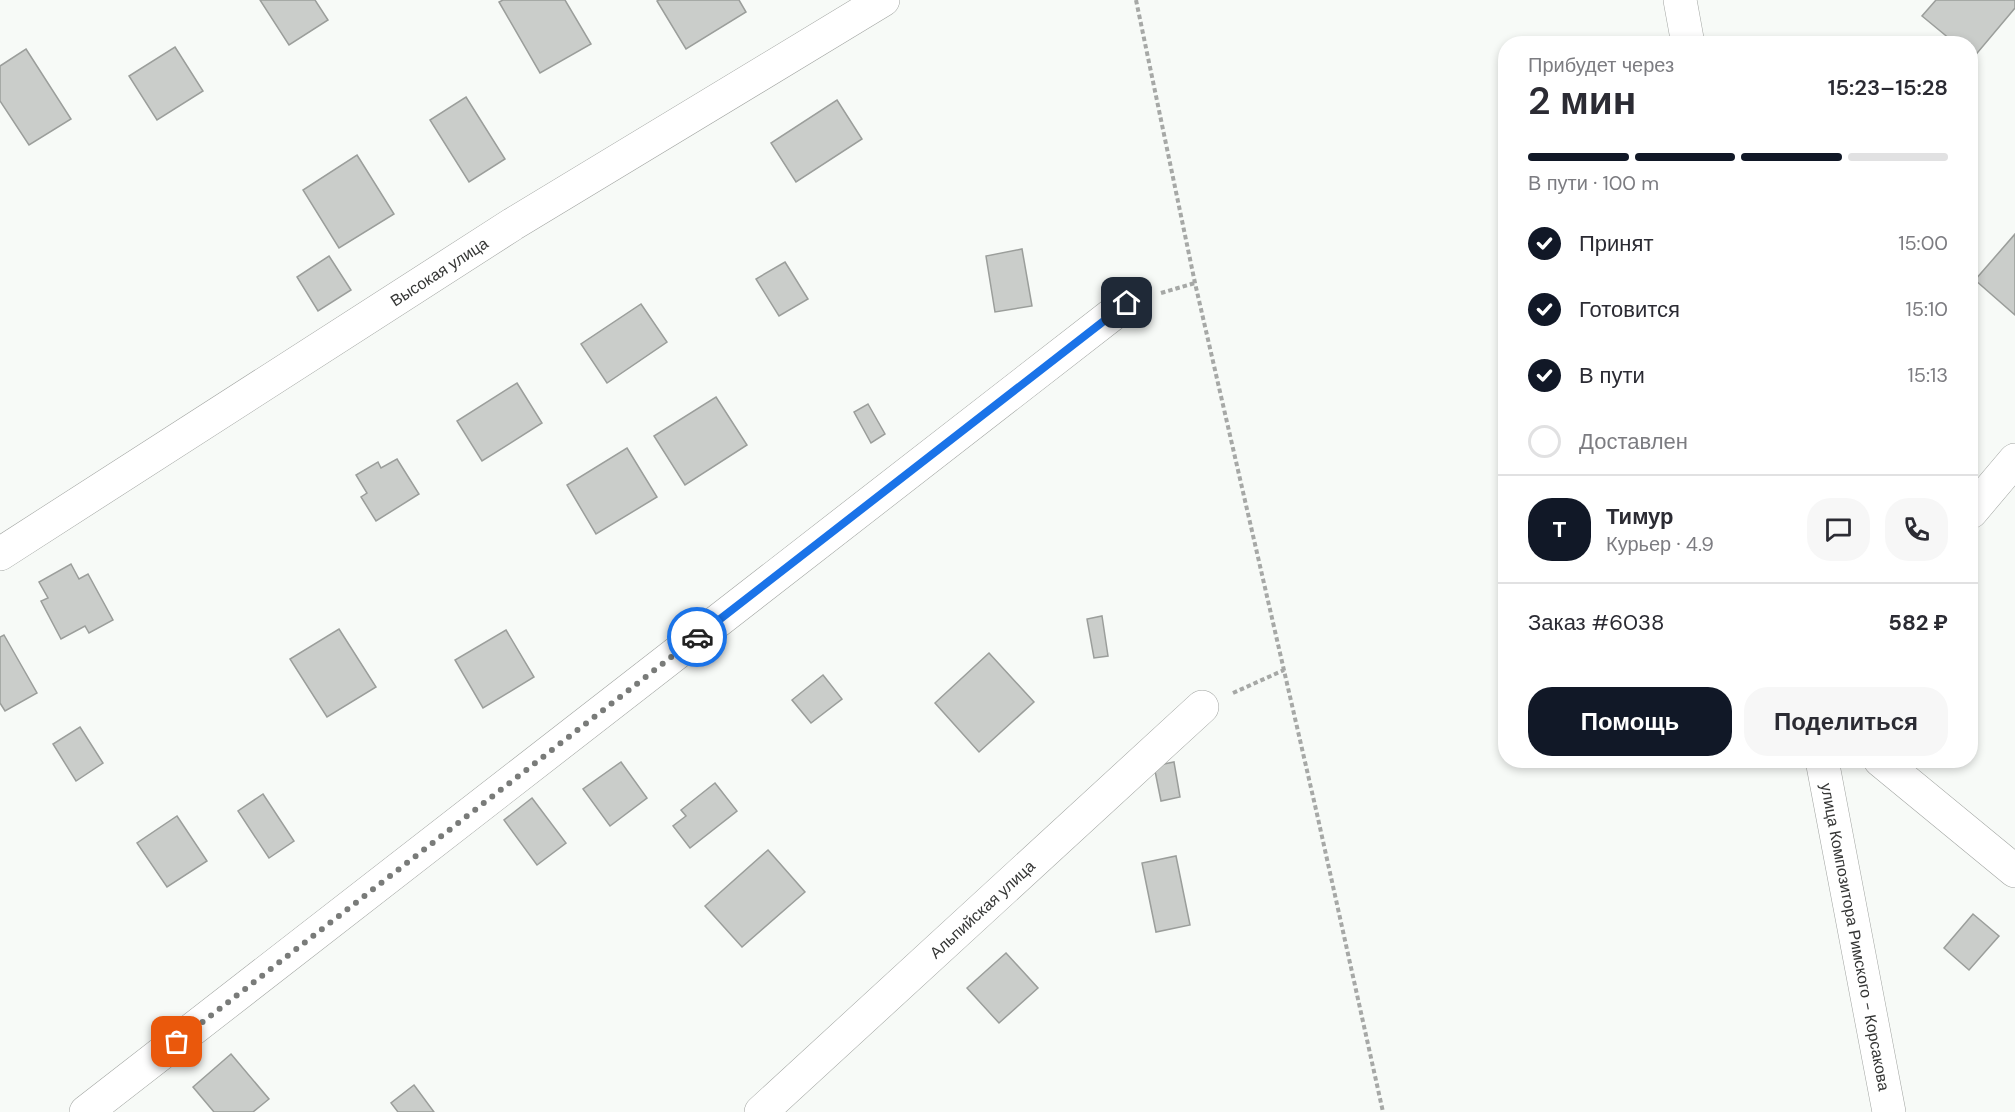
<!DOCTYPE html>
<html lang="ru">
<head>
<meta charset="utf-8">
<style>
  :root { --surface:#fff; --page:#f7f7f7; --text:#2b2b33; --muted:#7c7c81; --line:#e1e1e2; --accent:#111827 }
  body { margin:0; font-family:"DM Sans",sans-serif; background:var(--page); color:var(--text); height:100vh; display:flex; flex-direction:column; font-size:22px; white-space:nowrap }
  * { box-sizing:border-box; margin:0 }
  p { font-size:20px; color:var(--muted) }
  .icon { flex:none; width:33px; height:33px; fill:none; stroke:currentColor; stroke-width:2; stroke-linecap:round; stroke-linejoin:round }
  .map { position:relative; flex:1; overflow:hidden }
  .drawer { position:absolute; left:1498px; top:36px; width:480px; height:732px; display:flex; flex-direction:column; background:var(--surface); border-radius:24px; box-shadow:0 3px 9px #0003 }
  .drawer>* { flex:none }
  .pin { position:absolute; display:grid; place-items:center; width:51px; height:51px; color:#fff; margin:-26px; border-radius:12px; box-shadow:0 3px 9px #0006 }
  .courier { position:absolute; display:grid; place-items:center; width:60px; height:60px; margin:-30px; border:4px solid #1a73e8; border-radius:50%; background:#fff; color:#222; box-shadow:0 2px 8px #0007 }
  .overview em { font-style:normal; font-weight:600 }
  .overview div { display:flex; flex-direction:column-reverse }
  .overview { display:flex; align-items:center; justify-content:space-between; height:102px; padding:0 30px }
  h1 { font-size:39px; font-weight:600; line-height:45px }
  .bar { display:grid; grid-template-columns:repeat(4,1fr); gap:9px 6px; align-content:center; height:72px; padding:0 30px }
  .bar i { height:8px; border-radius:4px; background:var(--line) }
  .bar .selected { background:var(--accent) }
  .bar p { grid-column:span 4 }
  .line { display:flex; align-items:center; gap:15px; padding:0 30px; border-top:2px solid var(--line) }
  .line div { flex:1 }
  .round { display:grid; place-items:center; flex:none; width:63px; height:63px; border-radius:24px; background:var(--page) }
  ol { padding:0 30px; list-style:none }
  li { display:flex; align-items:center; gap:18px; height:66px }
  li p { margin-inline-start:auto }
  li .icon { padding:6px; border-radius:50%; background:var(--accent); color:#fff; stroke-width:4 }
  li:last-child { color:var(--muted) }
  li i { width:33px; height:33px; border:3px solid var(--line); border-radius:50% }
  .button { display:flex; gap:12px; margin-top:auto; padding:12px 30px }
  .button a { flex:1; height:69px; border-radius:24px; background:var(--accent); color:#fff; font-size:24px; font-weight:600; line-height:69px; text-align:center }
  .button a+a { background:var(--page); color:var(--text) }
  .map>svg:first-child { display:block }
</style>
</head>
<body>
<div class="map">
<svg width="2015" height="1112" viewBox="0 0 2015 1112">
  <rect width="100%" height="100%" fill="#f7faf7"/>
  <g fill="#cacdca" stroke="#9b9e9b" stroke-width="1.5">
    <path d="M260 0H315L328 20 289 45Z"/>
    <path d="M503 0H565L591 44 540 73 499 2Z"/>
    <path d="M659 0H739L746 12 686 49 657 1Z"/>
    <path d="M1936 0H2015V8L1973 58 1971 56V44H1956L1922 16Z"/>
    <path d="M175 47 203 91 157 120 129 76Z"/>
    <path d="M26 49 71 119 29 145 0 101V66Z"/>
    <path d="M466 97 505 159 469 182 430 120Z"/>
    <path d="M837 100 862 139 796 182 771 143Z"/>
    <path d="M357 155 394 214 339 248 303 190Z"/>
    <path d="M2015 234V315L1975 280Z"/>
    <path d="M1022 249 1032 306 995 312 986 256Z"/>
    <path d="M329 256 351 290 318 311 297 277Z"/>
    <path d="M785 262 808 299 779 316 756 279Z"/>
    <path d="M641 304 667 342 607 383 581 344Z"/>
    <path d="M517 383 542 423 482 461 457 421Z"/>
    <path d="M716 397 747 445 685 485 654 436Z"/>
    <path d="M868 404 885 434 871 443 854 412Z"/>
    <path d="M627 448 657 497 596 534 567 485Z"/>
    <path d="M397 459 419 494 376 521 361 497 367 493 356 475 378 462 381 468Z"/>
    <path d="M71 564 79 579 88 574 113 620 89 633 85 626 61 639 41 601 48 598 39 582Z"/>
    <path d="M1102 616 1108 656 1094 658 1087 619Z"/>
    <path d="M339 629 376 687 327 717 290 659Z"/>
    <path d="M506 630 534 677 483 708 455 660Z"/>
    <path d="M4 635 37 693 5 711 0 703V637Z"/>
    <path d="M989 653 1034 702 979 752 935 703Z"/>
    <path d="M823 675 842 699 811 723 792 700Z"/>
    <path d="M80 727 103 763 76 781 53 744Z"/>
    <path d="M621 762 647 798 610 826 583 789Z"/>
    <path d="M1174 762 1180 797 1161 801 1154 766Z"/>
    <path d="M715 783 737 811 690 848 673 826 686 816 681 810Z"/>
    <path d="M263 794 294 841 269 858 238 811Z"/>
    <path d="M532 798 566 843 537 865 504 820Z"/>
    <path d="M177 816 207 861 167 887 137 843Z"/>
    <path d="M768 850 805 892 742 947 705 906Z"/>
    <path d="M1176 856 1190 925 1156 932 1142 863Z"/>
    <path d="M1973 914 1999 936 1969 970 1944 948Z"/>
    <path d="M1006 953 1038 988 999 1023 967 988Z"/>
    <path d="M231 1054 269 1099 253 1112H214L193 1087Z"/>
    <path d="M414 1085 434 1112H398L391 1103Z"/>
  </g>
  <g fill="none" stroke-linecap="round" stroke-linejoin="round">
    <defs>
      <g id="minor">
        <path d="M1680 0 1688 44"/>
        <path d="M1971 512 2015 460"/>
        <path id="s1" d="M0 554 513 224 883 0"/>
        <path id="s2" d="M1822 760 1889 1112"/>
        <path d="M1880 760 2015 871"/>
        <path d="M86 1112 1127 303"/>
        <path id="s3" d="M761 1112 1202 707"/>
      </g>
    </defs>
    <use href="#minor" stroke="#a1a4a1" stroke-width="34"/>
    <g stroke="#a6a8a6" stroke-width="4" stroke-dasharray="4.5 3" stroke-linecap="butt">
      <path d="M1136 0 1195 283 1317 814 1383 1112"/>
      <path d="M1161 293 1195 283"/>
      <path d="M1233 693 1284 670"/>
    </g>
    <use href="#minor" stroke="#fff" stroke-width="33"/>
  </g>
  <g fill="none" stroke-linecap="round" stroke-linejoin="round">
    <path stroke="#797b79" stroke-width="6" stroke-dasharray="0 10.8" d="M177 1042 697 637"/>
    <path stroke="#1a73e8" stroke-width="8" d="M697 637 1127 303"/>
  </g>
  <g text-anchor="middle" stroke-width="6" stroke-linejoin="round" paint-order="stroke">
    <g font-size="16" fill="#353635" stroke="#fff">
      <text dy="6" stroke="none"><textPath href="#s1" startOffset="522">Высокая улица</textPath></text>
      <text dy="6" stroke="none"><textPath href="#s3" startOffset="300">Альпийская улица</textPath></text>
      <text dy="6" stroke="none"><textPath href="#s2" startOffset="180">улица Композитора Римского - Корсакова</textPath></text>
    </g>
  </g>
</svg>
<div class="pin" style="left:177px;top:1042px;background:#ea580c"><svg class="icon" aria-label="bag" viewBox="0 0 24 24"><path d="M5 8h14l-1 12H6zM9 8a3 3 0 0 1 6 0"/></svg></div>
<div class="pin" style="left:1127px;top:303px;background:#1f2937"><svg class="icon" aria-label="home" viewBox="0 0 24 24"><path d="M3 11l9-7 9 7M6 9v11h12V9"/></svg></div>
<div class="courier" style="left:697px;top:637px"><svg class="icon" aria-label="car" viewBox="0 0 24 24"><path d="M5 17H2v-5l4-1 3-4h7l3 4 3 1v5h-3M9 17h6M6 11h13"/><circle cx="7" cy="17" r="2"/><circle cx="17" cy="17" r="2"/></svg></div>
<section class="drawer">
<div class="overview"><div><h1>2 мин</h1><p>Прибудет через</p></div><em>15:23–15:28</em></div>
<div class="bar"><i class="selected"></i><i class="selected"></i><i class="selected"></i><i></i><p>В пути · 100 m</p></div>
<ol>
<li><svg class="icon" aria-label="check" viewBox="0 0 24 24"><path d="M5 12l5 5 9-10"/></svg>Принят<p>15:00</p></li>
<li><svg class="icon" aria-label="check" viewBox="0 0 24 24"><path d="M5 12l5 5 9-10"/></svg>Готовится<p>15:10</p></li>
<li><svg class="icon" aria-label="check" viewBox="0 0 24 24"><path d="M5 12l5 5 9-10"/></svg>В пути<p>15:13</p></li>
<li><i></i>Доставлен</li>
</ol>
<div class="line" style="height:108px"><b class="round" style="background:var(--accent);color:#fff">Т</b><div><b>Тимур</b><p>Курьер · 4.9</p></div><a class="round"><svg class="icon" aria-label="chat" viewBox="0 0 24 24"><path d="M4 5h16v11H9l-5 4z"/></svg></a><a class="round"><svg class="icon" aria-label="phone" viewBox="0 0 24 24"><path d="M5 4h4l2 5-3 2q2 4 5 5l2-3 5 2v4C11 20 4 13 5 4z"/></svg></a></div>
<div class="line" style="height:78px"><div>Заказ #6038</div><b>582 ₽</b></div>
<div class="button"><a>Помощь</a><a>Поделиться</a></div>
</section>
</div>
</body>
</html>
